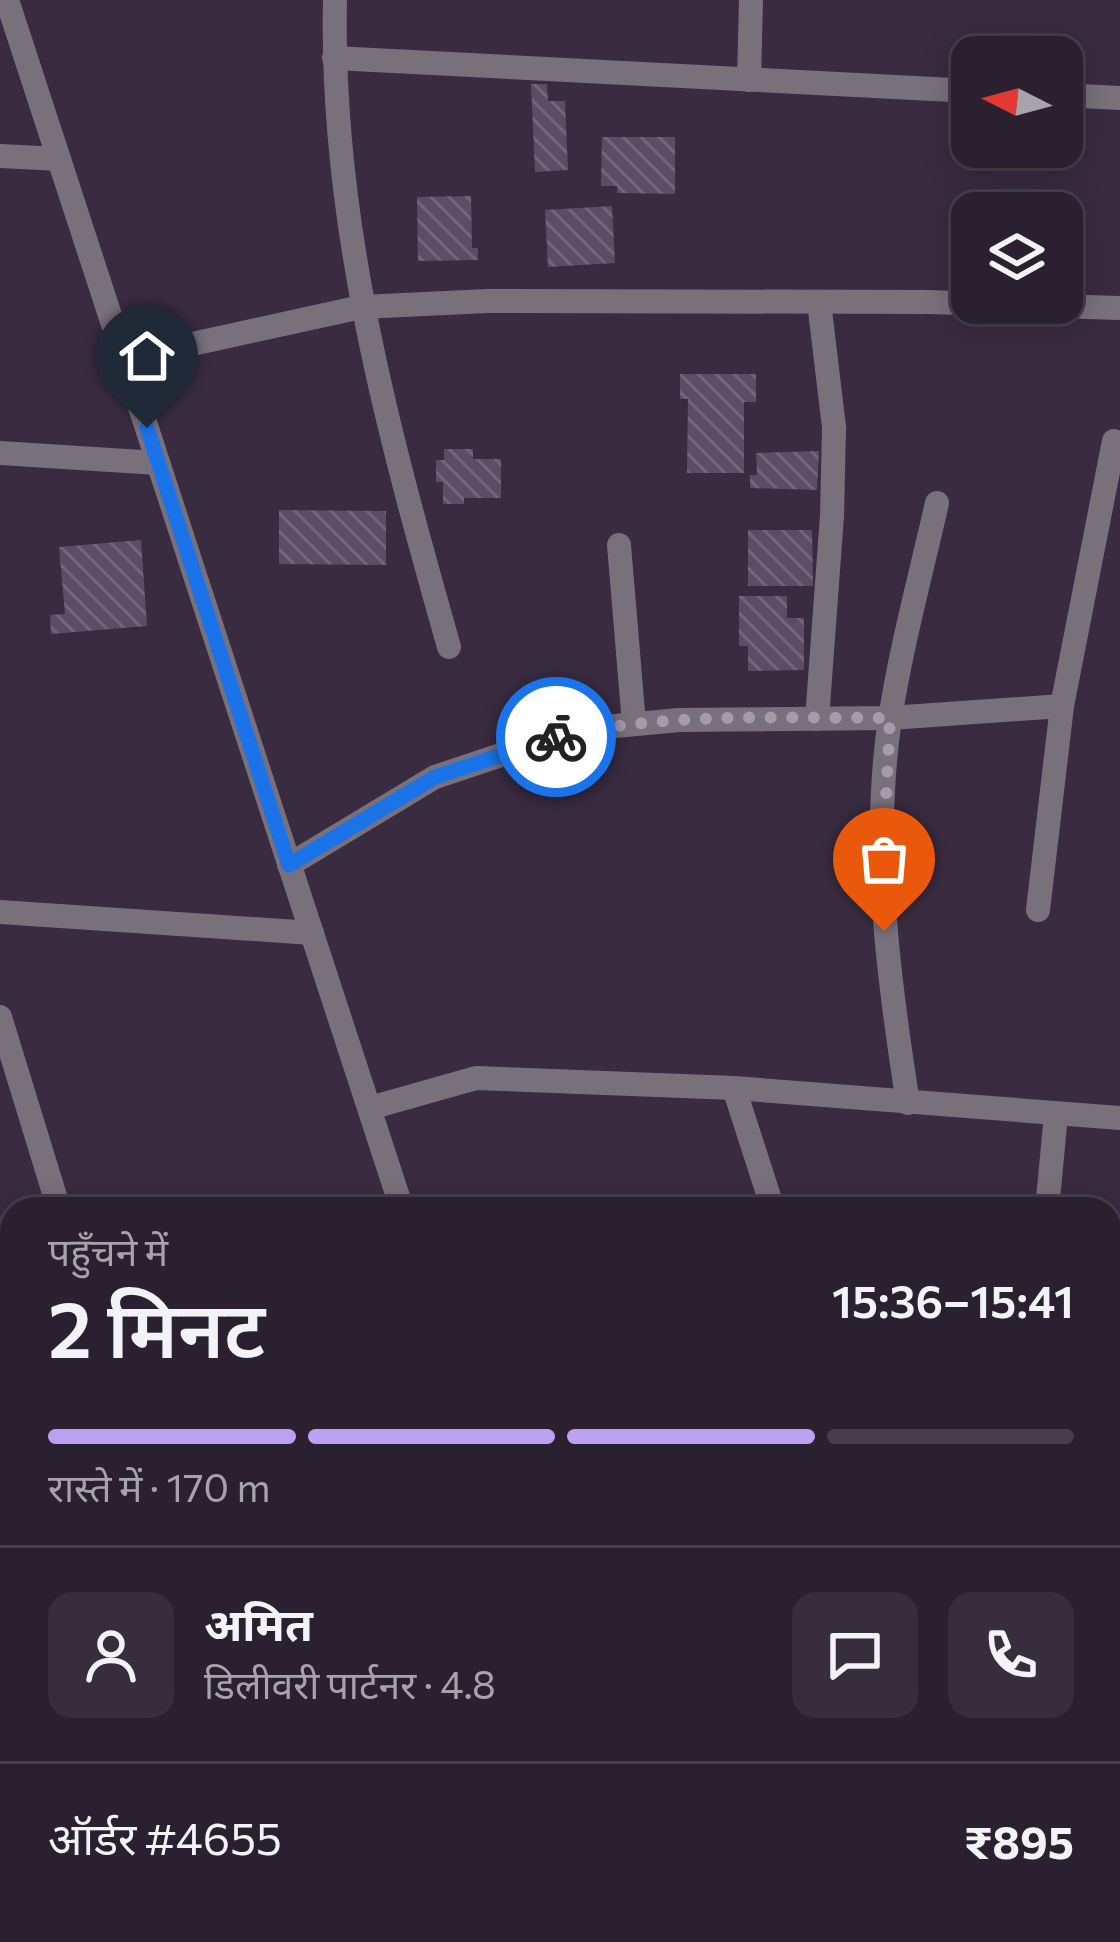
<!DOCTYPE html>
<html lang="hi">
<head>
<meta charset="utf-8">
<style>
  :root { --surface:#2b2030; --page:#372d3c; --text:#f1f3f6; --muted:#a6a3ab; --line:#473e4c; --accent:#bca0f2 }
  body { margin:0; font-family:Commissioner,"Noto Sans Devanagari",sans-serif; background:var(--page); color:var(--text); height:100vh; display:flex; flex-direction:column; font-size:45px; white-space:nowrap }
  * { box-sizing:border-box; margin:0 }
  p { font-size:39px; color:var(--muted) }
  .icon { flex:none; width:66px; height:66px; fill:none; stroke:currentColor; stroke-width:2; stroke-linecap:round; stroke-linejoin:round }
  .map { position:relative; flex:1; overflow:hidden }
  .drawer { position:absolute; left:0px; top:1197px; width:1122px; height:747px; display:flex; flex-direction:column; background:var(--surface); border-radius:36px 36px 0 0; box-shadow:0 6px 30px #0003,0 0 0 3px var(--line) }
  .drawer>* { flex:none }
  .needle { width:78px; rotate:276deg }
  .tools { position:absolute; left:951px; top:36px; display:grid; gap:24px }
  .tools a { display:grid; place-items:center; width:132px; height:132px; border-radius:24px; background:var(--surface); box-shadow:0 6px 30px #0003,0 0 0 3px var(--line); font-size:60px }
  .pin { position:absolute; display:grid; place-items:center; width:102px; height:102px; color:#fff; margin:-123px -51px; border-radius:50% 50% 50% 0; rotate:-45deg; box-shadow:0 0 12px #0007 }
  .pin .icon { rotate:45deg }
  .courier { position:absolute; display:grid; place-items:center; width:120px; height:120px; margin:-60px; border:9px solid #1a73e8; border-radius:50%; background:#fff; color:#222; box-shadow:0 3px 15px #0007 }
  .overview em { font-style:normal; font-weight:600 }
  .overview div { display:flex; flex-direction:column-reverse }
  .overview { display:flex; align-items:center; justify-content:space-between; height:204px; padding:0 48px }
  h1 { font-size:78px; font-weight:600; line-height:90px }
  .bar { display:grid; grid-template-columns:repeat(4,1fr); gap:18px 12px; align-content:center; height:144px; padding:0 48px }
  .bar i { height:15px; border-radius:9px; background:var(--line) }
  .bar .selected { background:var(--accent) }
  .bar p { grid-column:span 4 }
  .line { display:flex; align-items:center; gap:30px; padding:0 48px; border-top:3px solid var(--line) }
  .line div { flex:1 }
  .round { display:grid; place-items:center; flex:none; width:126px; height:126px; border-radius:24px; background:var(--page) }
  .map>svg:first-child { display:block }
</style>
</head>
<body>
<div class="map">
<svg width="1120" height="1942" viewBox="0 0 1120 1942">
  <defs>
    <pattern id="building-back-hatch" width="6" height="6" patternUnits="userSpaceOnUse" patternTransform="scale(3)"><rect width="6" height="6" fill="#5c4d64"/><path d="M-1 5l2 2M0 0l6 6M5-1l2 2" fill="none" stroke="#73667a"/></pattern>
  </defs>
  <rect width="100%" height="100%" fill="#392b40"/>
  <g fill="url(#building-back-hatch)">
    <path d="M531 84H547L548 101H565L568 170 535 172Z"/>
    <path d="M602 137H675V194L617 193V186H601Z"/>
    <path d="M471 196 472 248H478V260L418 261 417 197Z"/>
    <path d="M612 206 615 263 548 267 545 210Z"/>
    <path d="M680 374H756V402H744V473H687L688 399H680Z"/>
    <path d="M444 449H473V459H501V498H464V504H443V482H436V460H444Z"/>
    <path d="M819 451 817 490 750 488V475H757L756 453Z"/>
    <path d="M279 510 386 511V565L279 564Z"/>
    <path d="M748 530H812L813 586H748Z"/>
    <path d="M141 540 147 626 51 634 50 615 65 614 59 547Z"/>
    <path d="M739 596H787V618H804V670L748 671V646H739Z"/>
  </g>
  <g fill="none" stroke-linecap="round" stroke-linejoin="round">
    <g stroke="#78717c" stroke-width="24">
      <path d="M335 0C330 222 389 435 449 647"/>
      <path d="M334 58 972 91"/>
      <path d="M749 80 751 0"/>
      <path d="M1062 95 1120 98"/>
      <path d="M0 156 59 159"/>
      <path d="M124 359 361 307 488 301 927 302 1120 308"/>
      <path d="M0 453 158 463"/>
      <path d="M619 545 634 724"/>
      <path d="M817 719 832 516 834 427 819 302"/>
      <path d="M289 865 435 777 549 739 594 728 679 720 890 718 1062 706"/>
      <path d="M1038 910 1062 706 1114 441"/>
      <path d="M0 912 312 933"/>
      <path d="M0 1017 59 1209"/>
      <path d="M734 1088 773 1209"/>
      <path d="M908 1103C888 976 871 847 890 719 901 647 921 574 937 503"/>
      <path d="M370 1108 476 1078 734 1088 1120 1118"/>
      <path d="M1047 1209 1056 1115"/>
      <path d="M1110 1331H1120"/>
      <path d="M1110 1445 1120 1469"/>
      <path d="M1110 1690 1120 1692"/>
      <path d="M442 1942V1932"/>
    </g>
    <g stroke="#78717c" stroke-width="24">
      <path d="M7 0 402 1209"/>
      <path d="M638 1932 641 1942"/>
    </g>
  </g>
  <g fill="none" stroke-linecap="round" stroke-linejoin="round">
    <path stroke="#a69bab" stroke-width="12" stroke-dasharray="0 21.6" d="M556 737C665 712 779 718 890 718L883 860 884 931"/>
    <path stroke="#1a73e8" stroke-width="15" d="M147 428 289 865 435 777 556 737"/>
  </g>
</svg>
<div class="tools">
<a><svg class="needle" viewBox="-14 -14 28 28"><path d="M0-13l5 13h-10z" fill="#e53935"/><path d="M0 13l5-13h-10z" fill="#a6a3ab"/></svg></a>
<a><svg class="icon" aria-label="layers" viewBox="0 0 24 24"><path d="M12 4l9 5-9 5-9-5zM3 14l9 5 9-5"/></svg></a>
</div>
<div class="pin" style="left:884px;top:931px;background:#ea580c"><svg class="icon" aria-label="bag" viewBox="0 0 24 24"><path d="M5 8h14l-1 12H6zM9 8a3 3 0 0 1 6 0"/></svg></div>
<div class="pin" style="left:147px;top:428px;background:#1f2937"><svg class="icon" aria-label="home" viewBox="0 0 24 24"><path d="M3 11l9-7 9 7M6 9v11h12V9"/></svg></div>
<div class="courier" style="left:556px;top:737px"><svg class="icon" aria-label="bike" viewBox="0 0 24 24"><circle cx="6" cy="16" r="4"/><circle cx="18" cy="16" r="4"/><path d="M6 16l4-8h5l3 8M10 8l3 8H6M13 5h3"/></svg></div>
<section class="drawer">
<div class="overview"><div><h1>2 मिनट</h1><p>पहुँचने में</p></div><em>15:36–15:41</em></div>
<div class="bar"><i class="selected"></i><i class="selected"></i><i class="selected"></i><i></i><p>रास्ते में · 170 m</p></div>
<div class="line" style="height:216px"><a class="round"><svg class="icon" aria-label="person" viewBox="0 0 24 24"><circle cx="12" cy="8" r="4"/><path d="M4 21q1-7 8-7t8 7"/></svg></a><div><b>अमित</b><p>डिलीवरी पार्टनर · 4.8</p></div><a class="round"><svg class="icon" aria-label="chat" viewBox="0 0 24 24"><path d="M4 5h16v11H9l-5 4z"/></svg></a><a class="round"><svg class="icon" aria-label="phone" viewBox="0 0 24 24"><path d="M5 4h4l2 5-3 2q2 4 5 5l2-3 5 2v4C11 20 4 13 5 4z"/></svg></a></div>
<div class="line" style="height:156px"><div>ऑर्डर #4655</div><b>₹895</b></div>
</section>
</div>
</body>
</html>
